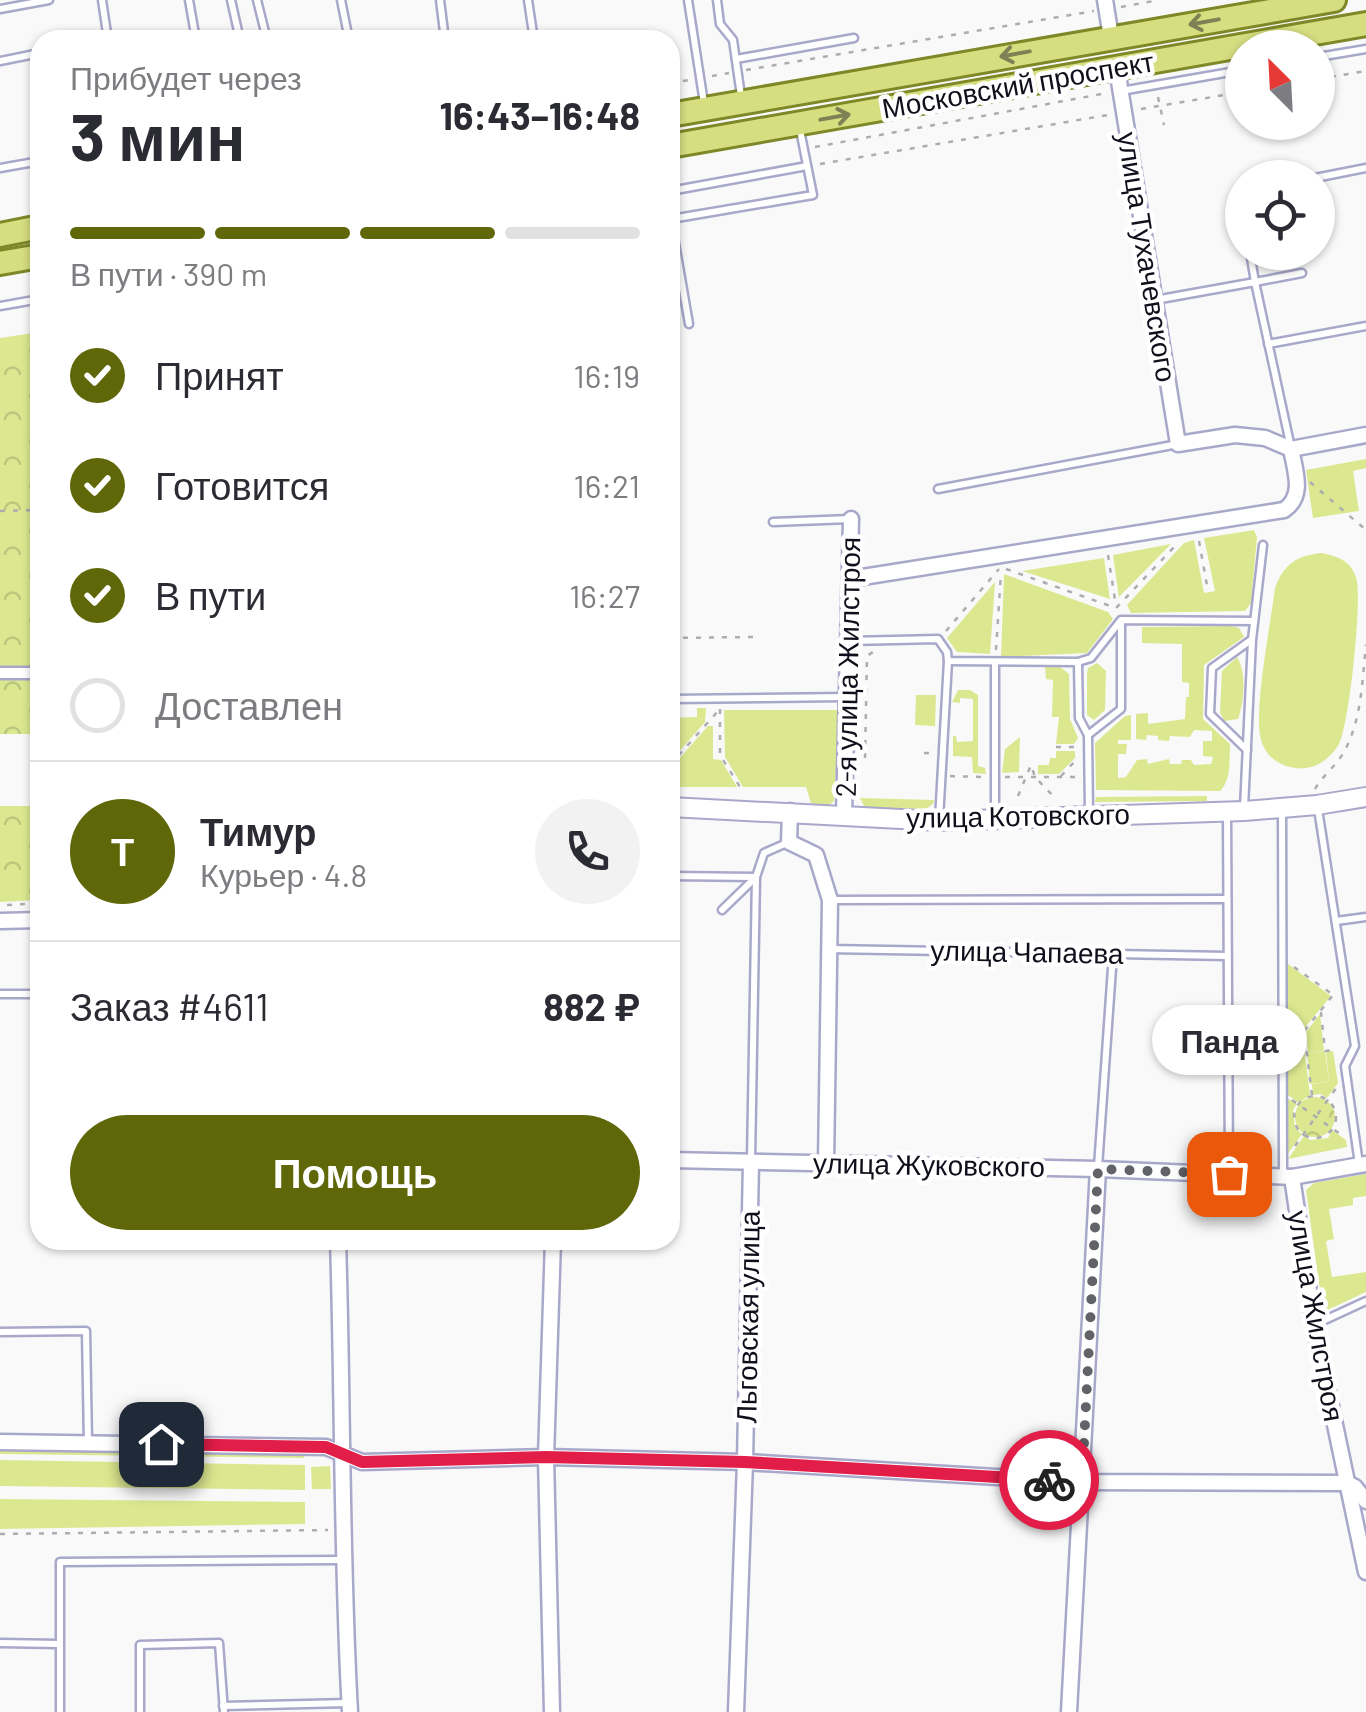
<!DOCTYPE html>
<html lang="ru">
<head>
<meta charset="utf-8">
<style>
  :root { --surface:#fff; --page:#f2f2f3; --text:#2b2b33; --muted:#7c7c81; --line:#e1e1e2; --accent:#5f6708 }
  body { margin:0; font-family:Barlow,sans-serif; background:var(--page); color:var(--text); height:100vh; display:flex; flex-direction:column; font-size:38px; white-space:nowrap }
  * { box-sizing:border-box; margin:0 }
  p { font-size:32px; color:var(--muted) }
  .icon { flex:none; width:55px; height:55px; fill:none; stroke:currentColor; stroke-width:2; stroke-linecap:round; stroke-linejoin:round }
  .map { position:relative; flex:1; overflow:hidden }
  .panel { position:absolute; left:30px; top:30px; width:650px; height:1220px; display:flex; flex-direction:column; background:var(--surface); border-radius:30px; box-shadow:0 2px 8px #0004 }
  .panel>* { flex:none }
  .needle { width:65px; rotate:336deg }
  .tools { position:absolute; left:1225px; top:30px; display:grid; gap:20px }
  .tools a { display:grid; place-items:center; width:110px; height:110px; border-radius:50%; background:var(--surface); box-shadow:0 2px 8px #0004; font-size:50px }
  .pin { position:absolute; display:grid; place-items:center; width:85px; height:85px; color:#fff; margin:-42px; border-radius:20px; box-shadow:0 5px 15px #0006 }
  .courier { position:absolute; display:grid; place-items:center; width:100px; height:100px; margin:-50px; border:8px solid #e11d48; border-radius:50%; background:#fff; color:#222; box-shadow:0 2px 12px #0007 }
  .bubble { position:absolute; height:70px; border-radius:35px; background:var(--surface); box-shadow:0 2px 8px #0004; font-size:32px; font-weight:700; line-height:70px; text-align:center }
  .summary em { font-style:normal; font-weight:700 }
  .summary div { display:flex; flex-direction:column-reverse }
  .summary { display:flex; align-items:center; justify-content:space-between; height:170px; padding:0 40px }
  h1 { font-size:65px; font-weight:700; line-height:75px }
  .bar { display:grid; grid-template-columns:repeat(4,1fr); gap:15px 10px; align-content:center; height:120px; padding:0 40px }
  .bar i { height:12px; border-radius:8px; background:var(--line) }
  .bar .current { background:var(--accent) }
  .bar p { grid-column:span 4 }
  .line { display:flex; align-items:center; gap:25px; padding:0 40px; border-top:2px solid var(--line) }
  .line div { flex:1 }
  .round { display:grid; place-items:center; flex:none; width:105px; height:105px; border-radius:52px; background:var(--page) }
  ol { padding:0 40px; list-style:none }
  li { display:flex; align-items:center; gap:30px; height:110px }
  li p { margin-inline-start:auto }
  li .icon { padding:10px; border-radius:50%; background:var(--accent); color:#fff; stroke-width:4 }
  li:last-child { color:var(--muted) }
  li i { width:55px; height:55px; border:5px solid var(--line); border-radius:50% }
  .cta { display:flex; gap:20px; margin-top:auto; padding:20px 40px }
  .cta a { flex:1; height:115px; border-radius:60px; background:var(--accent); color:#fff; font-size:40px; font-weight:700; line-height:115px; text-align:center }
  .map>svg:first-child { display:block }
</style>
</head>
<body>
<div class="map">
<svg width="1366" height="1712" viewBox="0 0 1366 1712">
  <defs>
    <pattern id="park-crowns" width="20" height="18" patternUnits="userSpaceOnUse" patternTransform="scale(2.5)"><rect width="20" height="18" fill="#dce890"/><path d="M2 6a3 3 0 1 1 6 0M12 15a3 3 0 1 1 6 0" fill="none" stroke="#bcc67c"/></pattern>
  </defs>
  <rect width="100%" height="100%" fill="#f9f9f9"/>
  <g fill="#dce890">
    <path d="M1366 459V468L1353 471 1359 511 1313 518 1306 470Z"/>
    <path d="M1254 530 1257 537 1251 603 1245 611 1131 613 1127 605 1184 543 1194 540 1204 593 1215 591 1204 538Z"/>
    <path d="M1171 544 1119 597V598L1113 555Z"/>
    <path d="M1321 553C1337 556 1350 560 1356 577 1363 596 1349 727 1339 744 1330 760 1313 771 1295 768 1278 765 1266 757 1261 740 1253 712 1271 622 1275 588 1284 564 1296 556 1321 553Z"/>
    <path d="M1104 558 1110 599 1022 571Z"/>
    <path d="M1004 574 1108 612 1113 619 1087 653 1001 657Z"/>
    <path d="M995 582 990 654 957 652 947 638Z"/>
    <path d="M1231 626 1239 628 1244 637 1204 665 1203 719 1230 744C1229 760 1232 779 1220 791L1096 790 1095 743 1125 716 1131 715V740H1118V744H1127L1126 754H1118V778L1126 777 1137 760 1147 759 1148 764 1169 759 1170 764H1181L1182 760H1191L1194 765 1211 764 1213 757 1203 756V741H1212V731L1194 730 1190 737 1170 736 1169 741 1158 740V736L1147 735 1146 740 1136 739V714L1148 713V724L1185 719 1186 697H1189V683L1182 682V644L1142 643V627Z"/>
    <path d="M1237 657C1247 673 1244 702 1238 719L1224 721 1220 712 1222 671Z"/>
    <path d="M1097 663 1106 671 1105 710 1094 720 1087 715V673L1088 668Z"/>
    <path d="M1045 667H1060L1069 674 1070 719 1078 738 1074 744H1056L1059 717H1052L1053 680 1046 679Z"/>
    <path d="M958 690H970L978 695V766L985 768 986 774 973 773 972 757 953 756V736H956L957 742 973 741V699L960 698V703L952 702Z"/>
    <path d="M916 695H936L935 726 915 725Z"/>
    <path d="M697 708H706L705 722 670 762V718L697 717Z"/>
    <path d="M724 710H839L834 801 828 806 811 803 806 787H743L725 757Z"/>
    <path d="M708 726H713V759L721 760 737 787H670V769Z"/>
    <path d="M1020 737 1019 772 1002 773 1005 749Z"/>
    <path d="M1056 751H1075V758L1059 774H1038V765H1049L1050 758H1056Z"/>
    <path d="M1207 796V801L1095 802 1096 797Z"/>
    <path d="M860 798 934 800 933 804 926 809 865 808Z"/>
    <path d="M1284 961 1331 996 1302 1031 1310 1095 1299 1103 1284 1092Z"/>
    <path d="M1320 1014 1324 1051 1308 1053 1306 1032Z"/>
    <path d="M1333 1051 1338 1083 1327 1098 1321 1094 1313 1095 1312 1084 1329 1082 1326 1052Z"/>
    <path d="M1284 1096 1297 1104 1293 1110 1295 1128 1302 1134 1284 1159Z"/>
    <path d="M1332 1130 1346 1140 1347 1147 1288 1159 1304 1136 1310 1140 1328 1138Z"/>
    <path d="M1366 1174V1196L1353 1198V1205L1329 1209 1334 1239 1326 1241 1332 1277 1366 1272V1292L1323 1312 1306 1190 1314 1183Z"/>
    <path d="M0 1449 304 1453V1458L0 1454Z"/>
    <path d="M0 1460 305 1465V1490L0 1486Z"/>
    <path d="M330 1466 331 1489H312L311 1467Z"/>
    <path d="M0 1499 305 1502V1524L0 1529Z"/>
  </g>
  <g fill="url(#park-crowns)">
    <path d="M40 332V734H0V338Z"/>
    <path d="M0 806H40V900L0 902Z"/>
    <path d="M1325 1051 1329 1082 1310 1084 1307 1053Z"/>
    <circle cx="1315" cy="1117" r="20"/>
  </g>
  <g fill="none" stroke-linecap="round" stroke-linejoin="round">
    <defs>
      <g id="service">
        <path d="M102 0 108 40"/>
        <path d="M189 0 196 40"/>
        <path d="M231 0 240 40"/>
        <path d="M257 0 267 40"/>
        <path d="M341 0 349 40"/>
        <path d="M440 0 445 40"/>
        <path d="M528 0 534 40"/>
        <path d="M688 0 704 103"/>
        <path d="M717 0 720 24 733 40 741 96"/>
        <path d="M0 9 49 0"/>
        <path d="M586 40 607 36"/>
        <path d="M1318 57 1366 49"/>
        <path d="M736 59 854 38"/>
        <path d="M0 61 40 53"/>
        <path d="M1121 91 1242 70"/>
        <path d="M0 168 40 161"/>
        <path d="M1315 178 1366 168"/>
        <path d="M670 191 807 166"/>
        <path d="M1242 195V208"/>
        <path d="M670 214 689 324"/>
        <path d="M671 219 813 195 800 130"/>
        <path d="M1250 252 1255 282 1302 273"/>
        <path d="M1155 300 1255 282 1291 448"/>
        <path d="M0 306 40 299"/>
        <path d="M1268 344 1366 326"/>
        <path d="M938 489 1178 444"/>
        <path d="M773 522 850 519"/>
        <path d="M850 641 938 639 947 652 948 661 1078 662 1091 658 1121 620 1254 621"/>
        <path d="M1078 662 1079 718 1088 735 1089 813"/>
        <path d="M670 699 846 697"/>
        <path d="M1088 735 1121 709V622"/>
        <path d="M1247 750 1210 714 1212 668 1251 640"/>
        <path d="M1244 808 1252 640 1263 545"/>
        <path d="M1282 808 1283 1176"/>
        <path d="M1318 809 1355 1046 1345 1066 1359 1164"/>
        <path d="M1227 813 1229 1174"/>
        <path d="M995 816V663"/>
        <path d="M939 820 948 661"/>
        <path d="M670 876 756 877 751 1160"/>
        <path d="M833 900 1227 899"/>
        <path d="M722 910 756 877 764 853 789 842"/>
        <path d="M1336 921 1366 917"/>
        <path d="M828 949 1227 956"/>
        <path d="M0 994H40"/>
        <path d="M1098 1167 1113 954"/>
        <path d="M1314 1325 1366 1301"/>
        <path d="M0 1332 86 1331 88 1443"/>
        <path d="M0 1643 59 1644"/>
        <path d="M223 1706 348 1703"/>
        <path d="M60 1712V1562L341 1560"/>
        <path d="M140 1712V1645L219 1643 224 1712"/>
      </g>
      <path id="pedestrian" d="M0 673H40"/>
      <g id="minor">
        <path d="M1105 0 1111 37"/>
        <path d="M1117 69 1178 444 1235 435 1265 438 1291 449 1366 435"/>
        <path d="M850 579 1284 510C1305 496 1295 471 1291 449"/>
        <path d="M790 811 789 842 816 855 830 900 826 1164"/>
        <path d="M844 815 851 519"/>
        <path d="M0 921 40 920"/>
        <path d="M670 1160 1098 1169 1292 1177 1366 1164"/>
        <path d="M1292 1177 1314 1325 1366 1572"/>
        <path d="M338 1240C343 1397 341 1555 350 1712"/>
        <path d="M0 1442 326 1447 362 1462 546 1457 745 1462 1082 1482 1347 1483 1355 1487 1366 1501"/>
        <path d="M552 1712 546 1457 553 1240"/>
        <path d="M736 1712 745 1462 751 1162"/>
        <path d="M1069 1712 1098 1169"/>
      </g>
      <path id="tertiary" d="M670 807 939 821 1244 811 1317 805 1366 797"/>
      <g id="primary">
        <path d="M670 115 1334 0"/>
        <path d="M670 146 1366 24"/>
        <path d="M0 235 40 227"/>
        <path d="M0 263 40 256"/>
      </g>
    </defs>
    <use href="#service" stroke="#a8a8cb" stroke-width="11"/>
    <use href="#pedestrian" stroke="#a8a8cb" stroke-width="15"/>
    <use href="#minor" stroke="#a8a8cb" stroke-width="19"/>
    <use href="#tertiary" stroke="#a8a8cb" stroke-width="22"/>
    <use href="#primary" stroke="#7e8826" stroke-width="28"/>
    <g stroke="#adadb1" stroke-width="2.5" stroke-dasharray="5 8" stroke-linecap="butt">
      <path d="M1121 7 1159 0"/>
      <path d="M746 70 1094 11"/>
      <path d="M712 76 729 73"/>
      <path d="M1318 79 1366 71"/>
      <path d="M670 83 689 80"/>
      <path d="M1158 97 1164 125"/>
      <path d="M1141 109 1242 92"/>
      <path d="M815 147 1107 93"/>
      <path d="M820 164 1108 115"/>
      <path d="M1310 482 1366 530"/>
      <path d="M0 511 40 510"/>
      <path d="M1199 541 1208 591"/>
      <path d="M1108 555 1116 606"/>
      <path d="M1006 569 1116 608 1178 543"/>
      <path d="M946 631 999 569"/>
      <path d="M670 638 753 637"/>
      <path d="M996 650 1001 573"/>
      <path d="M720 709V755L740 787"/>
      <path d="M1056 747H1077"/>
      <path d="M924 753H932"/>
      <path d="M865 758 867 656 873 652"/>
      <path d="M670 765 719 710"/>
      <path d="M950 776 982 777"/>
      <path d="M1061 776 1076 760"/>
      <path d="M1005 777H1077"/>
      <path d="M1315 789C1323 775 1336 766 1344 752 1362 719 1362 681 1366 645"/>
      <path d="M1018 796 1031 765 1035 777 1053 796"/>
      <path d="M7 905 40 903"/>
      <path d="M1294 967 1332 994"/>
      <path d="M1321 1012 1325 1051 1333 1050"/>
      <path d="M1312 1095 1304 1031 1334 994"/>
      <circle cx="1315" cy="1117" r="21"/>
      <path d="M1292 1100 1343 1136"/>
      <path d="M1295 1146 1337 1087"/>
      <path d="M0 1534 328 1530"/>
    </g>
    <use href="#service" stroke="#fff" stroke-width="6"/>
    <use href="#pedestrian" stroke="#fff" stroke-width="10"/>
    <use href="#minor" stroke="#fff" stroke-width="14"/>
    <use href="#tertiary" stroke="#fff" stroke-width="18"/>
    <use href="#primary" stroke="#d6de80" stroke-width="22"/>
  </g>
  <defs><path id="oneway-shaft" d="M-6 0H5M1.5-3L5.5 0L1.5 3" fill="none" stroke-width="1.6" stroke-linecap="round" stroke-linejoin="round" transform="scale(2.5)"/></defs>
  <g stroke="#7d8153">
    <use href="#oneway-shaft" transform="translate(1204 22) rotate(170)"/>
    <use href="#oneway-shaft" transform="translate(1015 54) rotate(170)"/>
    <use href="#oneway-shaft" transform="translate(835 117) rotate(-10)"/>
  </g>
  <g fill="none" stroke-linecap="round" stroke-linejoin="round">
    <path stroke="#626269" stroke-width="10" stroke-dasharray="0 18" d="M1049 1480 1082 1482 1098 1169 1229 1174"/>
    <path stroke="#e11d48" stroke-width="12" d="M161 1444 326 1447 362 1462 546 1457 745 1462 1049 1480"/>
  </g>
  <g text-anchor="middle" stroke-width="9" stroke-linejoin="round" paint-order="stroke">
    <g font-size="28" fill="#10101c" stroke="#fff">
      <text transform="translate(1018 85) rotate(-10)" y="10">Московский проспект</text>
      <text transform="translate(1147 257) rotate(81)" y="10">улица Тухачевского</text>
      <text transform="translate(848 667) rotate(-89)" y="10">2-я улица Жилстроя</text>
      <text transform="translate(1018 816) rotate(-1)" y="10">улица Котовского</text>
      <text transform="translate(1027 952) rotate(1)" y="10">улица Чапаева</text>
      <text transform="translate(929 1165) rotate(1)" y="10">улица Жуковского</text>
      <text transform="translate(1316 1316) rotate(80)" y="10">улица Жилстроя</text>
      <text transform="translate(748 1317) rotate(-89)" y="10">Льговская улица</text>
    </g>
  </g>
</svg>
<div class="tools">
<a><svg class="needle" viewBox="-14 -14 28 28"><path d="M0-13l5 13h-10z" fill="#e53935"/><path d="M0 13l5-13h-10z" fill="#7c7c81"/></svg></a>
<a><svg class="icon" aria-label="locate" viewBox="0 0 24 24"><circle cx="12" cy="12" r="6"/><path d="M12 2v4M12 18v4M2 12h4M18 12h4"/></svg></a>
</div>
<div class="pin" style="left:1229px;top:1174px;background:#ea580c"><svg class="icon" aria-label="bag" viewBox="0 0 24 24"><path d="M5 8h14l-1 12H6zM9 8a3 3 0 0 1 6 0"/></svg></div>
<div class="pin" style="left:161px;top:1444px;background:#1f2937"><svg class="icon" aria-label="home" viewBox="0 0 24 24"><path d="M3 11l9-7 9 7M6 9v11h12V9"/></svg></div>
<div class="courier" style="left:1049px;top:1480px"><svg class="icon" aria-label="bike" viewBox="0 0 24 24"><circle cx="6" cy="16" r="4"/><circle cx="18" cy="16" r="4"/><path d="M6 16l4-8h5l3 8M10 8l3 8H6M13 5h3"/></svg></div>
<div class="bubble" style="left:1152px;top:1005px;width:155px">Панда</div>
<section class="panel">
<div class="summary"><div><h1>3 мин</h1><p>Прибудет через</p></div><em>16:43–16:48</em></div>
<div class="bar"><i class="current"></i><i class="current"></i><i class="current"></i><i></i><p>В пути · 390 m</p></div>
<ol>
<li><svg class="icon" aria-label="check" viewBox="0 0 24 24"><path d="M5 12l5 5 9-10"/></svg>Принят<p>16:19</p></li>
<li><svg class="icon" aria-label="check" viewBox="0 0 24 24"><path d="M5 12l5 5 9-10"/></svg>Готовится<p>16:21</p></li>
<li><svg class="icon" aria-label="check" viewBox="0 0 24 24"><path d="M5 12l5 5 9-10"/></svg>В пути<p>16:27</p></li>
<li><i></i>Доставлен</li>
</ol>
<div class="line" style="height:180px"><b class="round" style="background:var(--accent);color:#fff">Т</b><div><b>Тимур</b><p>Курьер · 4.8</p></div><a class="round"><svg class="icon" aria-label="phone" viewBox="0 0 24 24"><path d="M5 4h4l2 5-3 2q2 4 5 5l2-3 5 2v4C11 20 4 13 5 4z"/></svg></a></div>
<div class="line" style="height:130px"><div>Заказ #4611</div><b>882 ₽</b></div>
<div class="cta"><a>Помощь</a></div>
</section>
</div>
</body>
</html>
